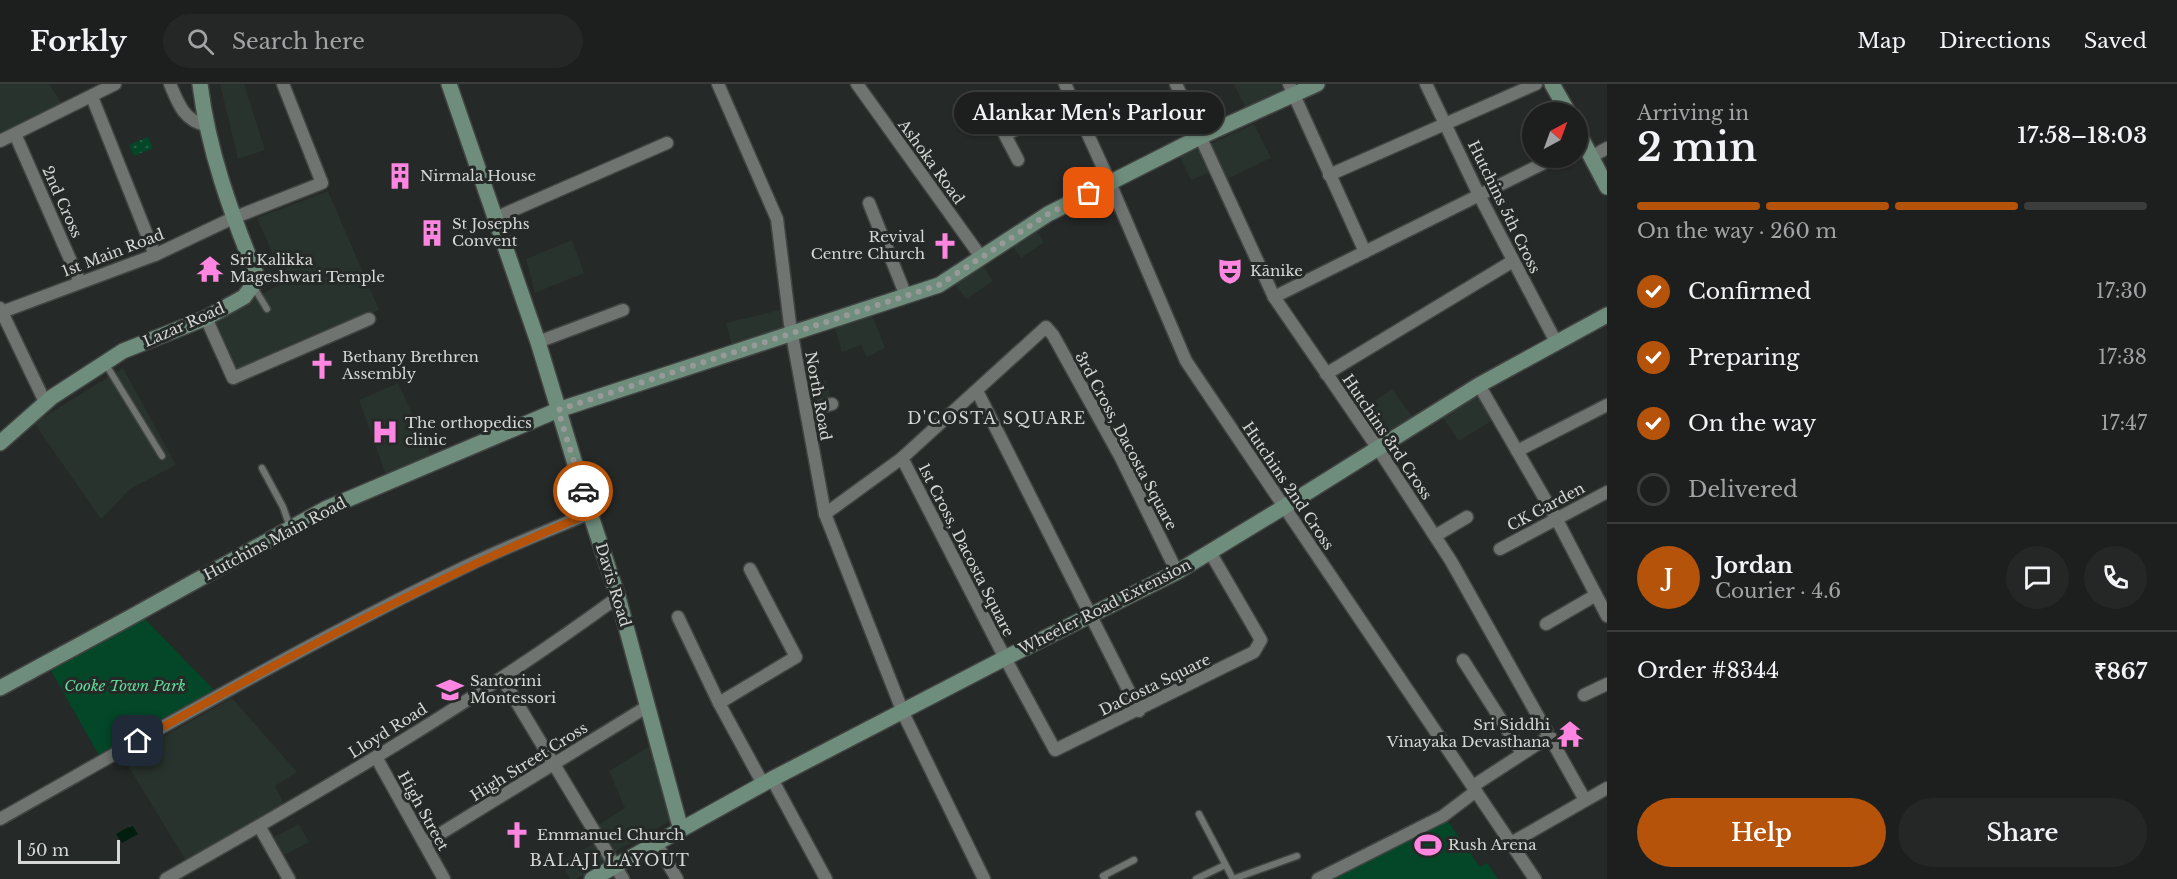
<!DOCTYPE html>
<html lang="en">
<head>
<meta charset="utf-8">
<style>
  :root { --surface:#1c1f1d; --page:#252726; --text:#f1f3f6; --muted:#a0a2a4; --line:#3a3d3b; --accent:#b45309 }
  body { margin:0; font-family:"Libre Baskerville",serif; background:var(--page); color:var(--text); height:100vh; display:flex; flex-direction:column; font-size:22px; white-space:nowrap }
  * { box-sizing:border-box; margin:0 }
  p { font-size:20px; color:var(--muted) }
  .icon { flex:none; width:33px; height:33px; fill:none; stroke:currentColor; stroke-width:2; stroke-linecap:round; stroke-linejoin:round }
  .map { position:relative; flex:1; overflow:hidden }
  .panel { display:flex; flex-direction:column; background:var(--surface); width:570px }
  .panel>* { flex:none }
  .needle { width:39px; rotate:41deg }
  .controls { position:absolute; left:1522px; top:18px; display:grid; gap:12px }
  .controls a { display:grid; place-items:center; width:66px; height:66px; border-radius:50%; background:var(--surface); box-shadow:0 2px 4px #0004,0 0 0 2px var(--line); font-size:30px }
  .scale { position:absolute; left:18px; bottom:15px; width:102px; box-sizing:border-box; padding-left:6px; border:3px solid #d5d7d6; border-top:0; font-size:16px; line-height:21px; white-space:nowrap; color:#d5d7d6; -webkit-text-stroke:4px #252927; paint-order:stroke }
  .pin { position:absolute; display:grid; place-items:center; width:51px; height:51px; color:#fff; margin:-26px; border-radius:12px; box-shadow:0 3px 9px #0006 }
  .courier { position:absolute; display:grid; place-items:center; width:60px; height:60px; margin:-30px; border:4px solid #b45309; border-radius:50%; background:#fff; color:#222; box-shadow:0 2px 8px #0007 }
  .bubble { position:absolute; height:42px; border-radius:21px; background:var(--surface); box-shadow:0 2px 4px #0004,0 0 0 2px var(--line); font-size:20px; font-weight:600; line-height:42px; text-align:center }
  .summary em { font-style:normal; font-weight:600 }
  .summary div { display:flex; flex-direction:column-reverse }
  .summary { display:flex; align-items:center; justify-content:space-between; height:102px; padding:0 30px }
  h1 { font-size:39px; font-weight:600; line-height:45px }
  .bar { display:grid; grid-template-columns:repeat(4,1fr); gap:9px 6px; align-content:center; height:72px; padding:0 30px }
  .bar i { height:8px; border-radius:4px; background:var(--line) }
  .bar .current { background:var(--accent) }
  .bar p { grid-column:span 4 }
  .line { display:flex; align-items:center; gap:15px; padding:0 30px; border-top:2px solid var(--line) }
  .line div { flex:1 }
  .round { display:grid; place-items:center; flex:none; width:63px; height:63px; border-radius:32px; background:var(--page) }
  ol { padding:0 30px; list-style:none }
  li { display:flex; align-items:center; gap:18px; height:66px }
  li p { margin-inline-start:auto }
  li .icon { padding:6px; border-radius:50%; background:var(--accent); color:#fff; stroke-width:4 }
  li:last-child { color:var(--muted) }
  li i { width:33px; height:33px; border:3px solid var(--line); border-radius:50% }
  .action { display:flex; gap:12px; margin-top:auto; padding:12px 30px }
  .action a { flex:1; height:69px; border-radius:36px; background:var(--accent); color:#fff; font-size:24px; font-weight:600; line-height:69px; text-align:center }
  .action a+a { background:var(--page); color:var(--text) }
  header { display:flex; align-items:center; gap:36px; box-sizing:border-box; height:84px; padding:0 30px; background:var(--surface); border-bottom:2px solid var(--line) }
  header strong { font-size:28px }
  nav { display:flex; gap:33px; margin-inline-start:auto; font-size:21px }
  .search { width:420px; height:54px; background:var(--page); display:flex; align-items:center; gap:15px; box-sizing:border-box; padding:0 21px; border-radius:33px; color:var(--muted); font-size:22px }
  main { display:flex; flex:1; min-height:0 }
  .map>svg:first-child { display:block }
</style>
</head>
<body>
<header>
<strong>Forkly</strong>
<div class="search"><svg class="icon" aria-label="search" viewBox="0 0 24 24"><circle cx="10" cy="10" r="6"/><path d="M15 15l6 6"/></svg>Search here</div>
<nav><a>Map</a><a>Directions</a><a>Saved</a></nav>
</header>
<main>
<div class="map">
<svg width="1607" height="795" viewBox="0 0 1607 795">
  <defs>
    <pattern id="garden-dots" width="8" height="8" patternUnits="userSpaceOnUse" patternTransform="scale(1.5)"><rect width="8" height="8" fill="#034628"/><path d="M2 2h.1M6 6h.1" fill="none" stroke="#276046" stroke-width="1.8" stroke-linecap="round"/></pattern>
    <pattern id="water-ripples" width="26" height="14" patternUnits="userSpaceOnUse" patternTransform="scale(1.5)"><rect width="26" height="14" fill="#011d0e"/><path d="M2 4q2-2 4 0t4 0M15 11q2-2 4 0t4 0" fill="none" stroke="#253d30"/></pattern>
  </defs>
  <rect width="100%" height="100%" fill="#252927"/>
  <g fill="#29332d">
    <path d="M0 0H49L63 22 3 53 0 49Z"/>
    <path d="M220 0H244L265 66 238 75Z"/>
    <path d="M1234 0H1283L1287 9 1247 27Z"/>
    <path d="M1254 40 1271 74 1227 95 1210 60Z"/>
    <path d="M1201 62 1213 87 1191 96 1179 71Z"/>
    <path d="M328 107 379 226 236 289 212 236 285 198 257 134Z"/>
    <path d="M1033 142 1044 158 1021 174 1010 158Z"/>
    <path d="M572 156 584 189 535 209 526 175Z"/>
    <path d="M980 177 993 197 966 215 951 194Z"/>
    <path d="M784 225 787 249 733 266 726 239Z"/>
    <path d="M870 226 885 264 867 273 861 261 842 268 833 239Z"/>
    <path d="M123 284 176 381 130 405 101 435 34 339Z"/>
    <path d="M826 296 832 319 807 325 804 302Z"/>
    <path d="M398 299 433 375 387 394 359 316Z"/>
    <path d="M1392 305 1413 334 1378 357 1358 328Z"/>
    <path d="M1480 307 1496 334 1459 357 1442 332Z"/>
    <path d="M232 614 297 688 275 702 284 720 188 780 124 675Z"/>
    <path d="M650 662 670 737 613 769 597 742 625 724 609 687Z"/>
    <path d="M299 740 309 758 284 771 274 753Z"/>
    <path d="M595 759 607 778 576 795H570L560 778Z"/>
  </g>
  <g fill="#034628">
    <path d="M144 534 217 609 101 675 49 583Z"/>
    <path d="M1445 733 1480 783 1487 779 1498 795H1326Z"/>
  </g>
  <path fill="url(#garden-dots)" d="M148 53 153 64 134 72 129 61Z"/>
  <path fill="url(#water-ripples)" d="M132 741 138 750 122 759 116 750Z"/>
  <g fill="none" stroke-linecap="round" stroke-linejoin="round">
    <defs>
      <g id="lane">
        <path d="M253 202 267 225"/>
        <path d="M105 279 162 372"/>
        <path d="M262 384 283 423 290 443"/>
        <path d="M1199 730 1233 795"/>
        <path d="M1105 795 1103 792 1134 776"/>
        <path d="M1196 795 1225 781"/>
        <path d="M1233 795 1297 772"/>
      </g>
      <g id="street">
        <path d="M170 0C178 19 184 37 206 41"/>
        <path d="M718 0 777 135 790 240 825 430 904 631 984 795"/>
        <path d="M857 0 981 173"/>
        <path d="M1065 0 1110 99 1186 277 1535 795"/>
        <path d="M1176 0 1274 213 1377 363 1451 477 1585 716"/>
        <path d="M1289 0 1365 168"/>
        <path d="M1426 0 1479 111 1556 258"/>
        <path d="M92 13 155 171"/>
        <path d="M15 50 80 198"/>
        <path d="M0 57 115 0"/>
        <path d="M1591 73 1607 64"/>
        <path d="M1018 76 1005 51 1072 16"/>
        <path d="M1329 91 1536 0"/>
        <path d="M869 119 906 212"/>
        <path d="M495 134 667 59"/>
        <path d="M1274 213 1554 74"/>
        <path d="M0 224 45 318"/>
        <path d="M2 228 155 171 233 134 322 99 283 0"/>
        <path d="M206 234 233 294 369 235"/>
        <path d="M538 258 623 226"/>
        <path d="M1326 290 1513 177"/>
        <path d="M1479 301 1556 434 1607 532"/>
        <path d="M977 307 1139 627"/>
        <path d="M806 327 832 320"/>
        <path d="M1517 367 1607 321"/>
        <path d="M902 374 1005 574 1055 666 1254 568 1261 556 1210 468"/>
        <path d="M825 430 902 374 1046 243 1053 251 1120 372 1177 488"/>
        <path d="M1435 452 1467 433"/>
        <path d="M1500 465 1607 408"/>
        <path d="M750 485 796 573 719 619 763 700"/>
        <path d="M678 533 719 619"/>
        <path d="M1546 540 1596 511"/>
        <path d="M1463 576 1522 669"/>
        <path d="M502 594 623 795"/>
        <path d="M1584 611 1607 600"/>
        <path d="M376 673 444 795"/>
        <path d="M772 695 826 795"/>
        <path d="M1473 702 1550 652"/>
        <path d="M0 735C154 648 308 558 469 481 508 462 550 446 590 429"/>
        <path d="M259 742 289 795"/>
        <path d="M425 759 648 622"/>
        <path d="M656 759 677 795"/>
        <path d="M1511 759 1607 704"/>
        <path d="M166 795C321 707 475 618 618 513"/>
        <path d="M1318 795 1443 732 1476 707"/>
      </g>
      <g id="secondary">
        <path d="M449 0 538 258 590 429 618 513 681 746"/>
        <path d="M1552 0 1568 28"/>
        <path d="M1578 48 1607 103"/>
        <path d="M0 359 52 313 123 267 206 234 244 213 253 201 256 190C231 129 208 66 200 0"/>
        <path d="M0 604 129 534 325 425 558 326 939 201 1048 130 1200 53 1317 0"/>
        <path d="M592 795 772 695 1005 574 1177 488 1284 423 1479 301 1607 231"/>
      </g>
    </defs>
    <use href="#lane" stroke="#424543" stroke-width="9"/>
    <use href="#street" stroke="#424543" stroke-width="15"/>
    <use href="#secondary" stroke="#424543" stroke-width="18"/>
    <use href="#lane" stroke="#6f7471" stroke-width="6"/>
    <use href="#street" stroke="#6f7471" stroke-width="12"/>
    <use href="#secondary" stroke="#6f8d7c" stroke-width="15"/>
  </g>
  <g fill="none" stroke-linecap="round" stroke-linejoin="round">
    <path stroke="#979a99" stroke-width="6" stroke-dasharray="0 10.8" d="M583 407 558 326 939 201 1048 130 1089 109"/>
    <path stroke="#b45309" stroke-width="8" d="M138 657C284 574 434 494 590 429L583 407"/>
  </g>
  <defs>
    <symbol id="building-bare" viewBox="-9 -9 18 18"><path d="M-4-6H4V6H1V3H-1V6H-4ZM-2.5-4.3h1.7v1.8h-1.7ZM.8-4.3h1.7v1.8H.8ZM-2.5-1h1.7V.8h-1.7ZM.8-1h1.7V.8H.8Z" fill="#fe85e0" stroke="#252927" stroke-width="2.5" paint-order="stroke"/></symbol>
    <symbol id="church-bare" viewBox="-9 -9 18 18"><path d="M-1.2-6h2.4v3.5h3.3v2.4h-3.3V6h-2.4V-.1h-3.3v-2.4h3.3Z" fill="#fe85e0" stroke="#252927" stroke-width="2.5" paint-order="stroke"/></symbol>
    <symbol id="temple-bare" viewBox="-9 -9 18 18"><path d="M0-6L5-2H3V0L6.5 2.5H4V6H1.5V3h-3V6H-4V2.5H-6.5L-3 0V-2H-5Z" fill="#fe85e0" stroke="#252927" stroke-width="2.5" paint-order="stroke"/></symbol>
    <symbol id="theatre-bare" viewBox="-9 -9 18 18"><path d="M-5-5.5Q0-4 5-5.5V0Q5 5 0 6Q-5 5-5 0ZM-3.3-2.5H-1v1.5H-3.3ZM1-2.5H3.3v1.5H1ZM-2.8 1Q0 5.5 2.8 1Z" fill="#fe85e0" stroke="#252927" stroke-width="2.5" paint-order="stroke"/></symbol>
    <symbol id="hospital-bare" viewBox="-9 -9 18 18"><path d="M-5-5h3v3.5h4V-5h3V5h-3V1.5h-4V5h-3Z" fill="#fe85e0" stroke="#252927" stroke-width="2.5" paint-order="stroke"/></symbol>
    <symbol id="school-bare" viewBox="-9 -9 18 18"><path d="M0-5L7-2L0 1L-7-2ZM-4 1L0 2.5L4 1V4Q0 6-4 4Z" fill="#fe85e0" stroke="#252927" stroke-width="2.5" paint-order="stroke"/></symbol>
    <symbol id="stadium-bare" viewBox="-9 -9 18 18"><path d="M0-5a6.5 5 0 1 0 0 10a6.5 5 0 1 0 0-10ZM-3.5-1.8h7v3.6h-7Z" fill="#fe85e0" stroke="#252927" stroke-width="2.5" paint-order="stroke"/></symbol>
  </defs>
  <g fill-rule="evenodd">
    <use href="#building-bare" x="381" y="73" width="38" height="38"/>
    <use href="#building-bare" x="413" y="130" width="38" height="38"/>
    <use href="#church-bare" x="926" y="143" width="38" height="38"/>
    <use href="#temple-bare" x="191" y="166" width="38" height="38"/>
    <use href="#theatre-bare" x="1211" y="168" width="38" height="38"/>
    <use href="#church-bare" x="303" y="263" width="38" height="38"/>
    <use href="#hospital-bare" x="366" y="329" width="38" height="38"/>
    <use href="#school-bare" x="431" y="587" width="38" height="38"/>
    <use href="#temple-bare" x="1551" y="631" width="38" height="38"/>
    <use href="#church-bare" x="498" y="732" width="38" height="38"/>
    <use href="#stadium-bare" x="1409" y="742" width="38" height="38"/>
  </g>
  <g text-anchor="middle" stroke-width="6" stroke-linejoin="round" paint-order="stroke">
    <g font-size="15" fill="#d5d7d6" stroke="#252927">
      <text transform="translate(931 78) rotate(54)" y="5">Ashoka Road</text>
      <text transform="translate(62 118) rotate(66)" y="5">2nd Cross</text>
      <text transform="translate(1504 123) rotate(64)" y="5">Hutchins 5th Cross</text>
      <text transform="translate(113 169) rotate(-21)" y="5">1st Main Road</text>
      <text transform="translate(184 241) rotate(-24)" y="5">Lazar Road</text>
      <text transform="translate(818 312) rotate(80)" y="5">North Road</text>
      <text transform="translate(1387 353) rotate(56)" y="5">Hutchins 3rd Cross</text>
      <text transform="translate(1126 357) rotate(62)" y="5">3rd Cross, Dacosta Square</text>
      <text transform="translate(1288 402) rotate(56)" y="5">Hutchins 2nd Cross</text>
      <text transform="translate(1546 423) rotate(-28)" y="5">CK Garden</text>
      <text transform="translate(275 455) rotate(-28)" y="5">Hutchins Main Road</text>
      <text transform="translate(966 466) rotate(63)" y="5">1st Cross, Dacosta Square</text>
      <text transform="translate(613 501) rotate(73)" y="5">Davis Road</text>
      <text transform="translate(1105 523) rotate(-27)" y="5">Wheeler Road Extension</text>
      <text transform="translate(1155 601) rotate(-26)" y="5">DaCosta Square</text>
      <text transform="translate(388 647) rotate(-32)" y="5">Lloyd Road</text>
      <text transform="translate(529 678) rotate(-32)" y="5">High Street Cross</text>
      <text transform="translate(423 727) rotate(61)" y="5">High Street</text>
    </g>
    <g font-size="15" fill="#d5d7d6" stroke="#252927" text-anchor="start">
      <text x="420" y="97">Nirmala House</text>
      <text x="452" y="145">St Josephs<tspan x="452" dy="17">Convent</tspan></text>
      <text x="925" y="158" text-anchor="end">Revival<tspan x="925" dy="17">Centre Church</tspan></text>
      <text x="230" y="181">Sri Kalikka<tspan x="230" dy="17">Mageshwari Temple</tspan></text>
      <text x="1250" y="192">Kānike</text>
      <text x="342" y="278">Bethany Brethren<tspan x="342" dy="17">Assembly</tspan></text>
      <text x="405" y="344">The orthopedics<tspan x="405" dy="17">clinic</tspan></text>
      <text x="470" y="602">Santorini<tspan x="470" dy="17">Montessori</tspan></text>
      <text x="1550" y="646" text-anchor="end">Sri Siddhi<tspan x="1550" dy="17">Vinayaka Devasthana</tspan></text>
      <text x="537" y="756">Emmanuel Church</text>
      <text x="1448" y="766">Rush Arena</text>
    </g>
    <g font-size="15" font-style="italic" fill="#62da9a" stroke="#252927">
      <text x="125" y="607">Cooke Town Park</text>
    </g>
    <g font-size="16" letter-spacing="1.5" fill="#d5d7d6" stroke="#252927">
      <text x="997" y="340">D'COSTA SQUARE</text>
      <text x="610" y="782">BALAJI LAYOUT</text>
    </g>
  </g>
</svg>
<div class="controls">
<a><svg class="needle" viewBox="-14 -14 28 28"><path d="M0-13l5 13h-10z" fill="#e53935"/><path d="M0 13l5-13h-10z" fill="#a0a2a4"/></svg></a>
</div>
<div class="scale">50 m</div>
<div class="pin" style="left:1089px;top:109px;background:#ea580c"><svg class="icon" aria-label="bag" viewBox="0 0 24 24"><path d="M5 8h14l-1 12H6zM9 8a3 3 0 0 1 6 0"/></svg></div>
<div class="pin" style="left:138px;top:657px;background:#1f2937"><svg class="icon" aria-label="home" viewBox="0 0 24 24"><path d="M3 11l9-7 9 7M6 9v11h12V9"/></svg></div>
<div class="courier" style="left:583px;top:407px"><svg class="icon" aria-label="car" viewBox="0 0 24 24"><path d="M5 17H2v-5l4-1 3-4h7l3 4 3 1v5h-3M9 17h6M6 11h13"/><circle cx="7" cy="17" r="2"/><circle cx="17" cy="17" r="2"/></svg></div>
<div class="bubble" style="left:954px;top:8px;width:270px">Alankar Men's Parlour</div>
</div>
<section class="panel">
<div class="summary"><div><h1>2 min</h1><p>Arriving in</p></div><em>17:58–18:03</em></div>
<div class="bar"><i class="current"></i><i class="current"></i><i class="current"></i><i></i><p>On the way · 260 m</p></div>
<ol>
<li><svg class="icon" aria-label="check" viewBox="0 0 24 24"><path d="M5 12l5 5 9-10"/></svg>Confirmed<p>17:30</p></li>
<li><svg class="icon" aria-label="check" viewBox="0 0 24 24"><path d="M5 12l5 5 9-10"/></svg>Preparing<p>17:38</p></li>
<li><svg class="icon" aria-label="check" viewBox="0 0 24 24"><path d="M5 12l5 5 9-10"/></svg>On the way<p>17:47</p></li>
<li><i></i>Delivered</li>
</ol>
<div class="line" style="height:108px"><b class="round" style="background:var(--accent);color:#fff">J</b><div><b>Jordan</b><p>Courier · 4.6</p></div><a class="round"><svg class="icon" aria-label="chat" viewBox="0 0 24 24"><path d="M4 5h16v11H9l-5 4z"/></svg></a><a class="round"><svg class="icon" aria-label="phone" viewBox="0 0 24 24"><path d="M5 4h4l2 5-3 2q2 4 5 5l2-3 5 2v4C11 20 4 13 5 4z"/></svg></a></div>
<div class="line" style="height:78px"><div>Order #8344</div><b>₹867</b></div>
<div class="action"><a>Help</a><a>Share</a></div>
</section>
</main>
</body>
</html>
